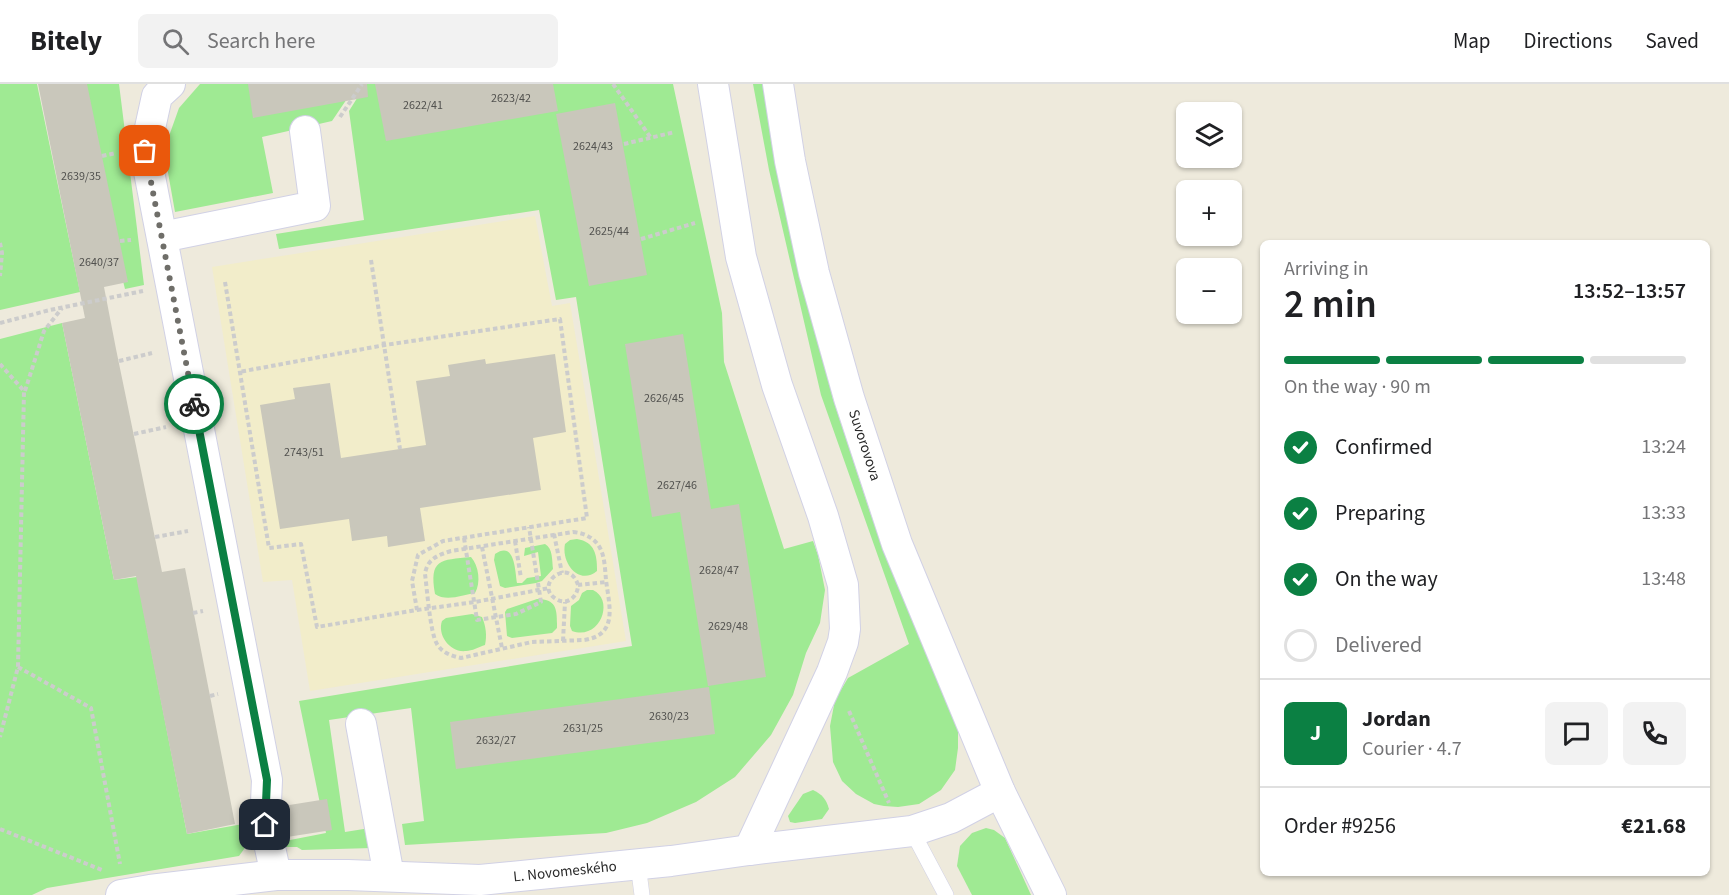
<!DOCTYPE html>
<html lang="en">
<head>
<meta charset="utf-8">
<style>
  :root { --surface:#fff; --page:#f2f2f2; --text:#202124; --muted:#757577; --line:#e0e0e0; --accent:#0b8043 }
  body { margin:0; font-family:"Source Sans 3",sans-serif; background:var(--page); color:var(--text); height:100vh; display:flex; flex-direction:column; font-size:22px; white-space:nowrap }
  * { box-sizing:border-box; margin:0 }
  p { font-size:20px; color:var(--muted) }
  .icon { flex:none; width:33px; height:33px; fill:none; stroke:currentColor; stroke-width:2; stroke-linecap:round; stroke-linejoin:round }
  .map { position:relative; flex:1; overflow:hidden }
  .side { position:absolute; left:1260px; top:156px; width:450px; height:636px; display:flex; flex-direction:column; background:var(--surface); border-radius:9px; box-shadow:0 2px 4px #0004 }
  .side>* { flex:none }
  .tools { position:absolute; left:1176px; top:18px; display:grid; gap:12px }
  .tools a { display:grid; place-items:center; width:66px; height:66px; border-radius:9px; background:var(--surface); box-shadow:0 2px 4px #0004; font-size:30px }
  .pin { position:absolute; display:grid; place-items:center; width:51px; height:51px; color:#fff; margin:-26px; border-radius:12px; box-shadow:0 3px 9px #0006 }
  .courier { position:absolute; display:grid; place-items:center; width:60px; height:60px; margin:-30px; border:4px solid #0b8043; border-radius:50%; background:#fff; color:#222; box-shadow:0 2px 8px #0007 }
  .headline em { font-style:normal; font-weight:600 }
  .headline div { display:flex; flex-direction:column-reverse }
  .headline { display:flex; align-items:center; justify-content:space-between; height:102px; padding:0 24px }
  h1 { font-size:39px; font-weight:600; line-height:45px }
  .bar { display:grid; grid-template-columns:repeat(4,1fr); gap:9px 6px; align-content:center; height:72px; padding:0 24px }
  .bar i { height:8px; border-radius:4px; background:var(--line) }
  .bar .active { background:var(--accent) }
  .bar p { grid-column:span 4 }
  .line { display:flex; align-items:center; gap:15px; padding:0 24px; border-top:2px solid var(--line) }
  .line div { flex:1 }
  .round { display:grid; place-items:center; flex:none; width:63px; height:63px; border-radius:9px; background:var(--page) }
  ol { padding:0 24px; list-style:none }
  li { display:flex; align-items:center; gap:18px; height:66px }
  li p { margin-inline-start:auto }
  li .icon { padding:6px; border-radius:50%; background:var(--accent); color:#fff; stroke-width:4 }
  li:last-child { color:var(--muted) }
  li i { width:33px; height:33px; border:3px solid var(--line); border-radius:50% }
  header { display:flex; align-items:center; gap:36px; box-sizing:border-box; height:84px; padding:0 30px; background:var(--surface); border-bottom:2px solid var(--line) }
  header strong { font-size:28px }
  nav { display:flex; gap:33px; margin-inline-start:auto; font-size:21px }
  .search { width:420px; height:54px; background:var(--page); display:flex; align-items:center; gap:15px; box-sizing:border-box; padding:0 21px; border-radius:9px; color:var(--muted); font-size:22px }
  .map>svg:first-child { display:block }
</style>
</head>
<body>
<header>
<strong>Bitely</strong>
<div class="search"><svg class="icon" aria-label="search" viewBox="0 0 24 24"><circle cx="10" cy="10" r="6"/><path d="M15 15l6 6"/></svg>Search here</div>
<nav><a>Map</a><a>Directions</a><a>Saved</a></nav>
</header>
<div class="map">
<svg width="1729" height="811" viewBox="0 0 1729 811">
  <rect width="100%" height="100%" fill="#eeeadc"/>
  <path fill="#f2edca" d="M535 132 552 222 570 219 626 557 310 607 292 496 263 498 212 183Z"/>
  <g fill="#9fea93">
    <path d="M0 0H37L80 208 0 226Z"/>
    <path d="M74 0H119L144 201 125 205Z"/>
    <path d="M200 0H357L332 37 262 53 273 109 175 128 164 66 179 24Z"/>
    <path d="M366 0H673L722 229 724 278 784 465 813 457 818 471 825 506 820 539 806 569 793 611 771 651 735 693 696 718 647 739 606 749 405 761 402 740 424 737 411 624 329 636 345 748 370 744 372 764 302 766 297 763H284L285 757 326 749 299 617 632 562 576 213 556 216 539 126 279 165 276 150 364 136 349 27Z"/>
    <path d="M753 0H764L793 146 833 315 871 431 958 639V664L955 686 941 706 919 720 898 723 884 722 874 720 856 710 842 697 833 678 830 642 835 616 848 594 909 560 821 311 769 86Z"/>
    <path d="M62 239 114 496 137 493 187 750 243 740 247 761 239 772 47 804 32 811H0V255Z"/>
    <path d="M577 455C595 458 597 471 597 487 579 502 561 479 565 460L570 456Z"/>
    <path d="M545 460C553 464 552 477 553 485L542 497 536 499 505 504 500 502 494 476 495 470C515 456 515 487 517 499H522L527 494 541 492 538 468 524 472 525 464Z"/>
    <path d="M471 473C479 482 481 499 475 509 463 511 446 518 435 510 429 475 440 476 471 473Z"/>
    <path d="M587 506H593C615 516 600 557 572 547L570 542 571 522 579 516 582 509Z"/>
    <path d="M537 515C558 515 557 527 557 544L552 549 512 554 507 552 505 528 507 525Z"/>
    <path d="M472 530 482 533C486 542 487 552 485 561 479 563 472 567 466 567 450 569 437 551 442 537L446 534Z"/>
    <path d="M813 706C823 711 826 715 829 725L822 735 795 739 790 738 788 732 803 710Z"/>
    <path d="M986 744 994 746 1005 754 1031 811H972L957 782 960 762 972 749Z"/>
  </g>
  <g fill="#c9c7bb">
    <path d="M38 0H87L128 198 104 203 116 265 162 488 185 484 235 740 187 750 136 492 114 496 62 239 85 234Z"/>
    <path d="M248 0H367L368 13 253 34Z"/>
    <path d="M375 0H553L558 27 386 57Z"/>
    <path d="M615 19 647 191 589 202 556 30Z"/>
    <path d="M683 250 711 425 739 420 766 593 708 602 680 428 652 433 625 260Z"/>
    <path d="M555 270 566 348 533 354 541 406 420 424 425 457 388 463 387 452 352 457 349 435 280 445 260 321 295 315 293 304 330 299 341 374 426 361 416 297 450 292 448 281 485 275 486 280Z"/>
    <path d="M709 603 715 650 456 685 450 638Z"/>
    <path d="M327 715 332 746 287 753 283 722Z"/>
  </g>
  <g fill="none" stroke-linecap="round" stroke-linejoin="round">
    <defs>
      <g id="lane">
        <path d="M912 747 946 811"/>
        <path d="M638 780 642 811"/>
      </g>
      <g id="street">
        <path d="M170 0 157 12 145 67 267 696 265 741 276 791"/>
        <path d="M713 0 741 173 777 301 823 432 843 501 845 545 843 558 832 588 749 766"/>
        <path d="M778 0 790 77 814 189 849 314 897 460 1000 708 1051 811"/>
        <path d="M162 153 315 122 305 47"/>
        <path d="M361 640 389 792"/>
        <path d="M121 811 150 806 276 791H348L480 796 671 777 749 766 912 747 951 734 1000 708"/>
      </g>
    </defs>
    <use href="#lane" stroke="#d1d1e5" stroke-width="16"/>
    <use href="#street" stroke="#d1d1e5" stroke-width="32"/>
    <g stroke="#ccc" stroke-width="4" stroke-dasharray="4.5 3" stroke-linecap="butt">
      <path d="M613 0 651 54"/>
      <path d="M340 33 362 0"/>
      <path d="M624 60 675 48"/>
      <path d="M102 72 116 69"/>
      <path d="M641 155 695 139"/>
      <path d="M120 157 131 156"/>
      <path d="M0 159 2 169 0 192"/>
      <path d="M371 176 400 365"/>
      <path d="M225 198 269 464 301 460 317 543 417 526 412 497 418 471 443 457 587 434 560 235 385 261 239 288"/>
      <path d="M0 239 50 226 143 207"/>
      <path d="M119 277 152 269"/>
      <path d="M0 280 24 307 18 583 0 653"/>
      <path d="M25 307 44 247 62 224"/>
      <path d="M134 350 166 343"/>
      <path d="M573 448C584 449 595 454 600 464 605 473 605 486 606 496 609 521 619 551 584 556L532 558 461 574C452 572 442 569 437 560 430 549 427 504 425 490 427 475 438 471 451 467Z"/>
      <path d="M554 450 562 489"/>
      <path d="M155 453 188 447"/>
      <path d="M464 454 477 536 516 530 541 518 529 443"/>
      <path d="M515 457 521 494"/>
      <path d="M482 463 502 564"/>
      <path d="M578 501C569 472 533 501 556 515 567 522 578 513 578 501L606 498"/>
      <path d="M417 526 475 518 549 504"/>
      <path d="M193 529 203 527"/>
      <path d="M563 557 565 518"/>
      <path d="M18 583 91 624 120 780"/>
      <path d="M210 612 218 610"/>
      <path d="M849 627 889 719"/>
      <path d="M0 745 102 786"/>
    </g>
    <use href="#lane" stroke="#fff" stroke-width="15"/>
    <use href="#street" stroke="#fff" stroke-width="30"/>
  </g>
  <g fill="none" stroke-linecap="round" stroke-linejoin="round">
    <path stroke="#6f6e69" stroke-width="6" stroke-dasharray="0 10.8" d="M145 67 194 320"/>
    <path stroke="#0b8043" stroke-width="8" d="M194 320 267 696 265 741"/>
  </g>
  <g text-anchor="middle" stroke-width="6" stroke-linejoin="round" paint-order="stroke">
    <g font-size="12" fill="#52524f">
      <text x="511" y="18">2623/42</text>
      <text x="423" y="25">2622/41</text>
      <text x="593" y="66">2624/43</text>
      <text x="81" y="96">2639/35</text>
      <text x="609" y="151">2625/44</text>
      <text x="99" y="182">2640/37</text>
      <text x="664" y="318">2626/45</text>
      <text x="304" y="372">2743/51</text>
      <text x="677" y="405">2627/46</text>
      <text x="719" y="490">2628/47</text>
      <text x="728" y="546">2629/48</text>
      <text x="669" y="636">2630/23</text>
      <text x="583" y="648">2631/25</text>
      <text x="496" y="660">2632/27</text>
    </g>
    <g font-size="15" fill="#2b2b2b" stroke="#fff">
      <text transform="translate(865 361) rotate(72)" y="5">Suvorovova</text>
      <text transform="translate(565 787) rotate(-6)" y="5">L. Novomeského</text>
    </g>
  </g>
</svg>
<div class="tools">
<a><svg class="icon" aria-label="layers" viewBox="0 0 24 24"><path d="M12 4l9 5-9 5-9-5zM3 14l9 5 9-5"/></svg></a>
<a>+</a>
<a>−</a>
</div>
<div class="pin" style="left:145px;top:67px;background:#ea580c"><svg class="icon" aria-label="bag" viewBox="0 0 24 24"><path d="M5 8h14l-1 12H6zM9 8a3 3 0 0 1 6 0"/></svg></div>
<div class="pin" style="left:265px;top:741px;background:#1f2937"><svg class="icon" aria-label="home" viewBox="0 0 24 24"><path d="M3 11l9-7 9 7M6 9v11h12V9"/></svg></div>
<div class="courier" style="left:194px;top:320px"><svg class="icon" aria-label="bike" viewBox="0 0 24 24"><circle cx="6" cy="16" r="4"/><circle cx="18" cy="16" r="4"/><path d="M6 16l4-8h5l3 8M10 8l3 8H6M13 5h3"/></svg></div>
<section class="side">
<div class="headline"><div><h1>2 min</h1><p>Arriving in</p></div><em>13:52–13:57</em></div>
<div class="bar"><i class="active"></i><i class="active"></i><i class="active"></i><i></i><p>On the way · 90 m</p></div>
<ol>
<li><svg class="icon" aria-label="check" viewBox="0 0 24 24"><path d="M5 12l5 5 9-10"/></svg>Confirmed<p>13:24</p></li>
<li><svg class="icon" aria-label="check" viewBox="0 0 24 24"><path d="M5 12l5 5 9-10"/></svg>Preparing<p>13:33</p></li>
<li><svg class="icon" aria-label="check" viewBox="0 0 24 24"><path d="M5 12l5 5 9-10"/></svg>On the way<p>13:48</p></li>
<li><i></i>Delivered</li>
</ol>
<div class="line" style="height:108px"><b class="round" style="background:var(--accent);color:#fff">J</b><div><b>Jordan</b><p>Courier · 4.7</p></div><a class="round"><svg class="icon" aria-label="chat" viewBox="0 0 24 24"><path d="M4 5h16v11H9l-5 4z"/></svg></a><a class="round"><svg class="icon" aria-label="phone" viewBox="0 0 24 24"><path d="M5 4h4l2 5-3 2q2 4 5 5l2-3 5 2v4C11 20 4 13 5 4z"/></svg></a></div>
<div class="line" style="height:78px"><div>Order #9256</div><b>€21.68</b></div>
</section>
</div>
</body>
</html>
